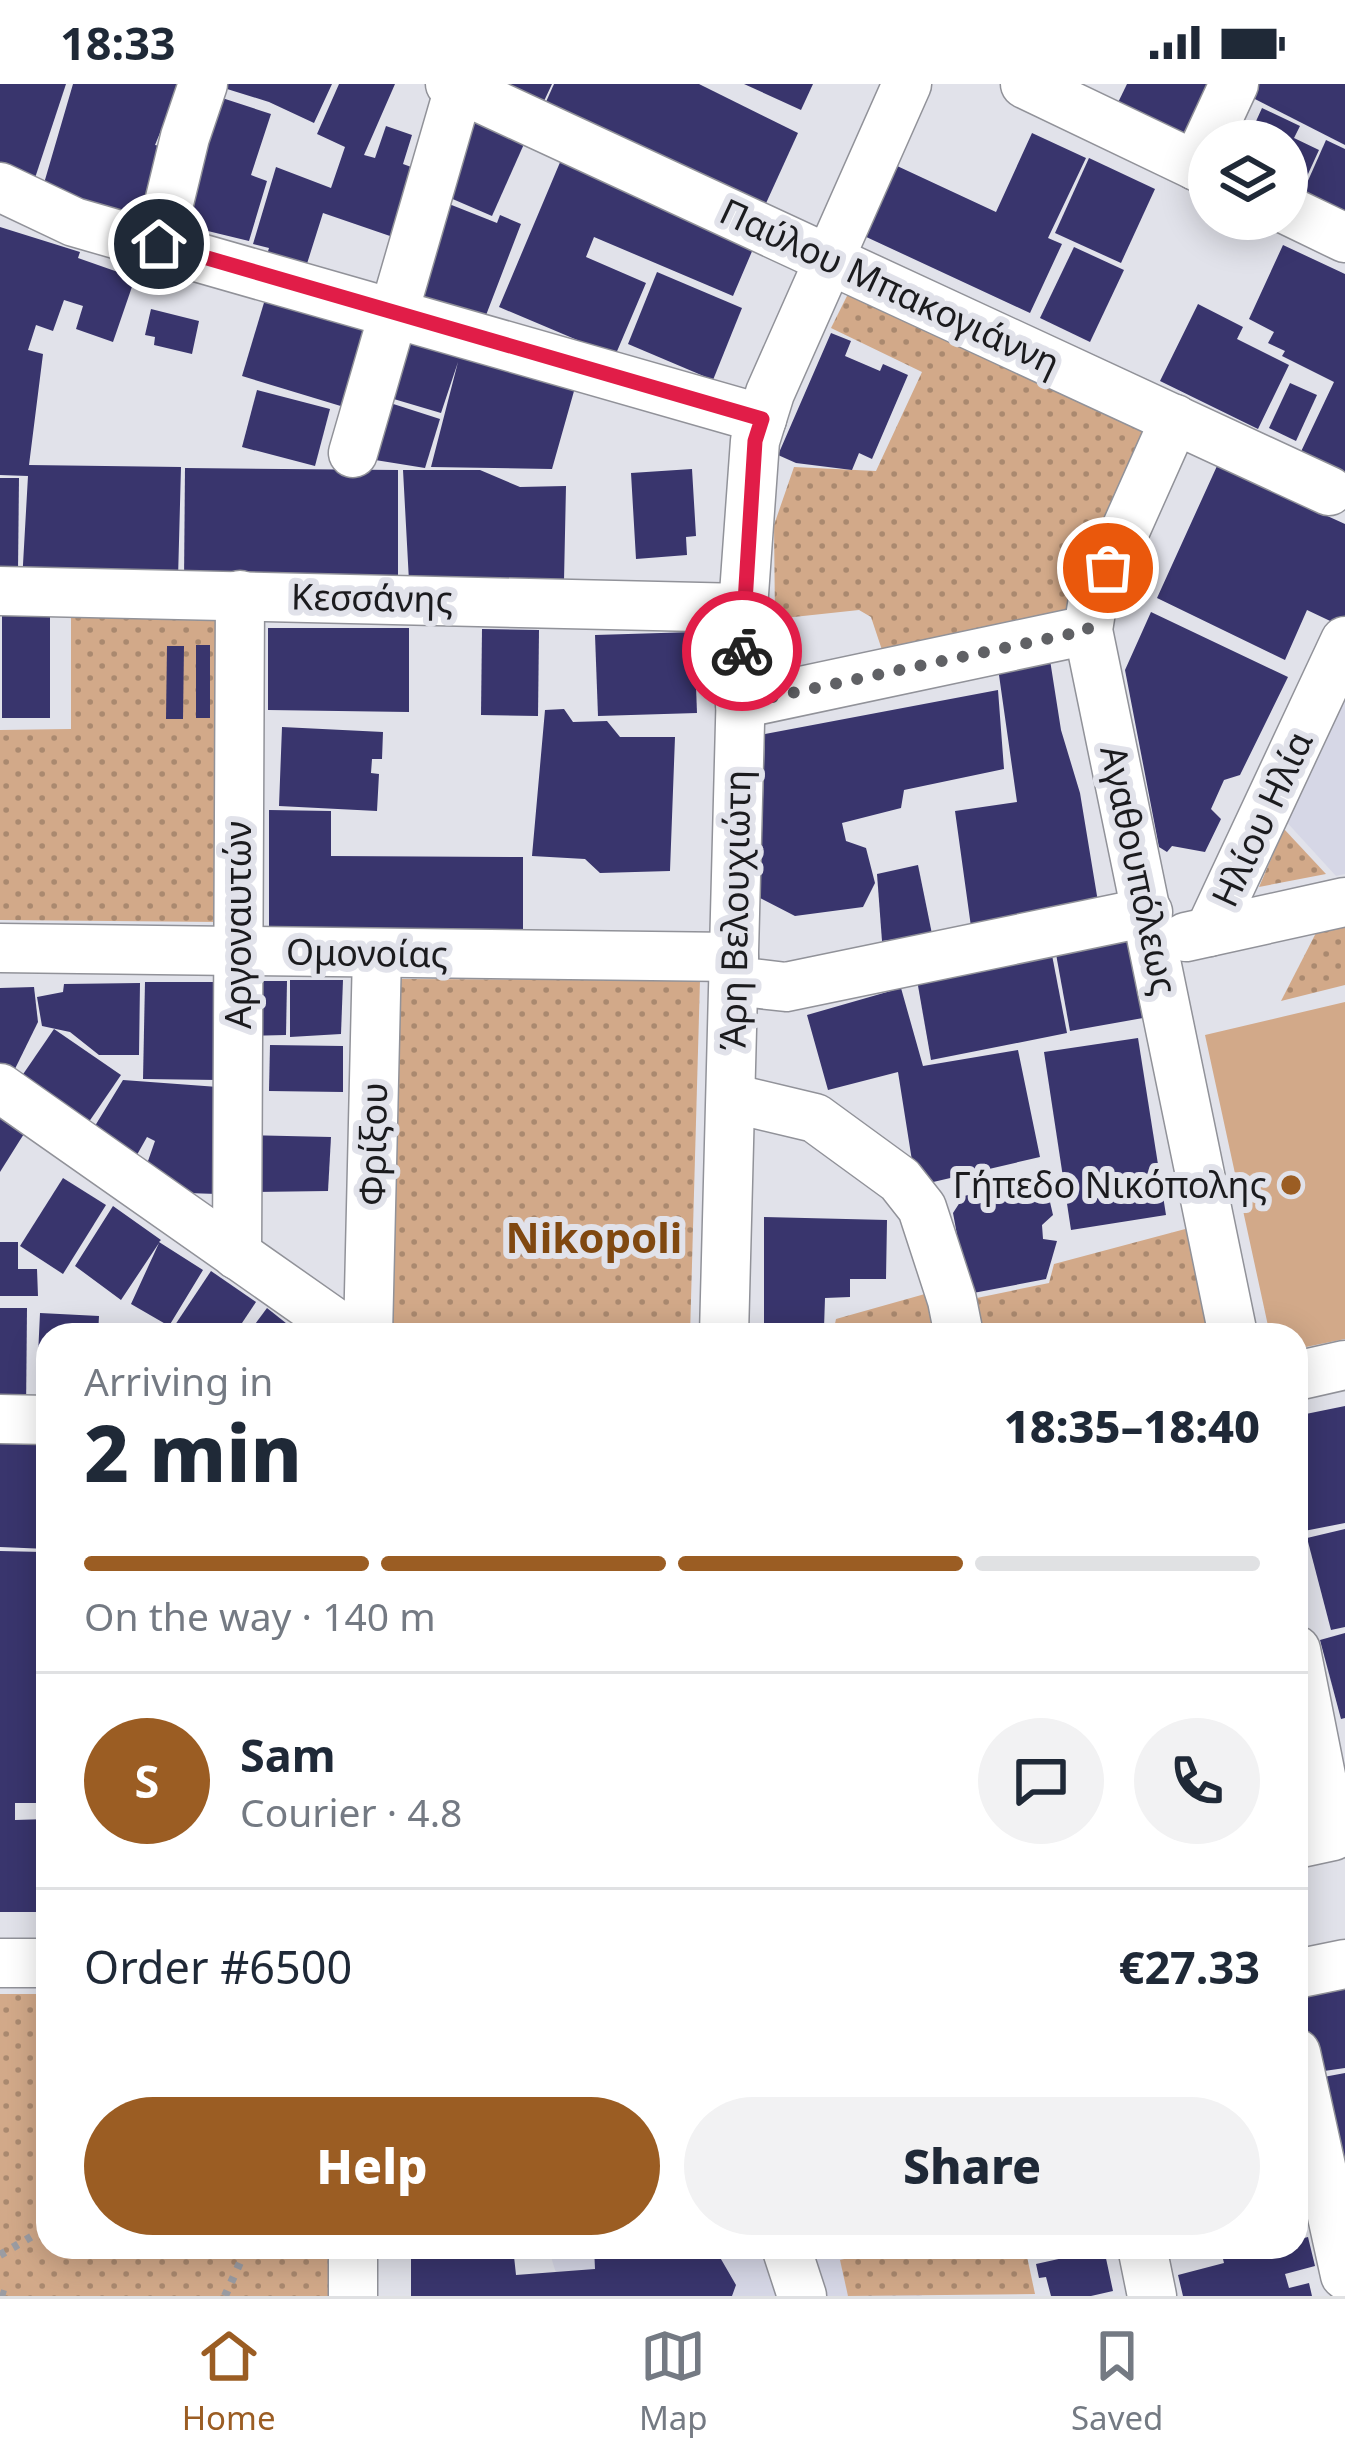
<!DOCTYPE html>
<html lang="en">
<head>
<meta charset="utf-8">
<style>
  :root { --surface:#fff; --page:#f2f2f3; --text:#1f2937; --muted:#747a83; --line:#e0e1e3; --accent:#9b5d23 }
  body { margin:0; font-family:"Noto Sans",sans-serif; background:var(--page); color:var(--text); height:100vh; display:flex; flex-direction:column; font-size:45px; white-space:nowrap }
  * { box-sizing:border-box; margin:0 }
  p { font-size:39px; color:var(--muted) }
  .icon { flex:none; width:66px; height:66px; fill:none; stroke:currentColor; stroke-width:2; stroke-linecap:round; stroke-linejoin:round }
  .map { position:relative; flex:1; overflow:hidden }
  .side { position:absolute; left:36px; top:1239px; width:1272px; height:936px; display:flex; flex-direction:column; background:var(--surface); border-radius:36px; box-shadow:0 6px 30px #0003 }
  .side>* { flex:none }
  .tools { position:absolute; left:1188px; top:36px; display:grid; gap:24px }
  .tools a { display:grid; place-items:center; width:120px; height:120px; border-radius:50%; background:var(--surface); box-shadow:0 6px 30px #0003; font-size:60px }
  .pin { position:absolute; display:grid; place-items:center; width:102px; height:102px; color:#fff; margin:-51px; border:6px solid #fff; border-radius:50%; box-shadow:0 3px 12px #0007 }
  .courier { position:absolute; display:grid; place-items:center; width:120px; height:120px; margin:-60px; border:9px solid #e11d48; border-radius:50%; background:#fff; color:#222; box-shadow:0 3px 15px #0007 }
  .overview em { font-style:normal; font-weight:800 }
  .overview div { display:flex; flex-direction:column-reverse }
  .overview { display:flex; align-items:center; justify-content:space-between; height:204px; padding:0 48px }
  h1 { font-size:78px; font-weight:800; line-height:90px }
  .bar { display:grid; grid-template-columns:repeat(4,1fr); gap:18px 12px; align-content:center; height:144px; padding:0 48px }
  .bar i { height:15px; border-radius:9px; background:var(--line) }
  .bar .active { background:var(--accent) }
  .bar p { grid-column:span 4 }
  .line { display:flex; align-items:center; gap:30px; padding:0 48px; border-top:3px solid var(--line) }
  .line div { flex:1 }
  .round { display:grid; place-items:center; flex:none; width:126px; height:126px; border-radius:63px; background:var(--page) }
  .action { display:flex; gap:24px; margin-top:auto; padding:24px 48px }
  .action a { flex:1; height:138px; border-radius:72px; background:var(--accent); color:#fff; font-size:48px; font-weight:800; line-height:138px; text-align:center }
  .action a+a { background:var(--page); color:var(--text) }
  .status { display:flex; justify-content:space-between; align-items:center; height:84px; padding:0 60px; background:var(--surface); direction:ltr }
  .status svg { height:33px; fill:currentColor }
  .dock { display:flex; justify-content:space-around; align-items:center; height:168px; border-top:3px solid var(--line); background:var(--surface); font-size:33px; color:var(--muted) }
  .dock a { display:grid; justify-items:center; gap:6px }
  .dock .active { color:var(--accent) }
  .map>svg:first-child { display:block }
</style>
</head>
<body>
<div class="status"><b>18:33</b><svg viewBox="0 0 49 12"><path d="M0 12V9h3v3zM5 12V6h3v6zM10 12V3h3v9zM15 12V0h3v12zM26 1h20v11H26zM47 4h2v5h-2z"/></svg></div>
<div class="map">
<svg width="1345" height="2212" viewBox="0 0 1345 2212">
  <defs>
    <pattern id="grass-dots" width="8" height="8" patternUnits="userSpaceOnUse" patternTransform="scale(3)"><rect width="8" height="8" fill="#d2a989"/><path d="M2 2h.1M6 6h.1" fill="none" stroke="#aa896f" stroke-width="1.8" stroke-linecap="round"/></pattern>
  </defs>
  <rect width="100%" height="100%" fill="#e1e2ea"/>
  <g fill="#d6d7e6">
    <path d="M1345 595V790L1336 792 1283 734Z"/>
    <path d="M548 2163H908L922 2212H563Z"/>
  </g>
  <g fill="url(#grass-dots)">
    <path d="M850 206 1148 343 1068 525 882 566 871 533 859 526 775 535 774 441 794 383 876 387 922 288 831 244Z"/>
    <path d="M71 531 222 532 221 838 0 836V646L71 645Z"/>
    <path d="M1284 745 1326 790 1259 803Z"/>
    <path d="M1345 839V901L1281 917 1318 845Z"/>
    <path d="M396 895 700 896 690 1251H389Z"/>
    <path d="M1189 1144 1211 1251H979L972 1215 1049 1199 1054 1180Z"/>
    <path d="M932 1208 942 1251H829L833 1249 836 1235Z"/>
    <path d="M0 1910H48V2163H329L328 2212H0Z"/>
    <path d="M897 2163H1025L1035 2210 848 2212 840 2176Z"/>
  </g>
  <path fill="#d2a989" d="M1345 918V1255L1296 1265V1251H1270L1205 951Z"/>
  <g fill="#39356d">
    <path d="M0 0H66L34 97 0 85Z"/>
    <path d="M73 0H180L155 61 165 63 144 142 40 113Z"/>
    <path d="M211 0H332L314 39 269 18Z"/>
    <path d="M339 0H395L364 71 375 74 386 42 412 51 403 80 414 84 390 152 323 129 305 186 266 174 269 164 253 160 276 83 331 104 345 63 317 50Z"/>
    <path d="M489 0H552L537 32Z"/>
    <path d="M554 0H699L798 49 757 139 541 29Z"/>
    <path d="M744 0H813L801 26Z"/>
    <path d="M1127 0H1211L1179 67 1110 35Z"/>
    <path d="M1254 0H1345V61L1249 12Z"/>
    <path d="M216 12 271 30 251 91 267 97 249 157 183 141Z"/>
    <path d="M1262 24 1300 42 1294 54 1319 66 1303 101 1287 93V57H1247Z"/>
    <path d="M475 32 524 60 492 132 441 110Z"/>
    <path d="M1032 49 1086 74 1048 154 1062 160 1030 229 862 151 895 81 996 128Z"/>
    <path d="M1326 56 1345 65V127L1303 108Z"/>
    <path d="M1089 74 1155 105 1121 179 1055 149Z"/>
    <path d="M561 76 756 158 733 212 594 153 586 173 646 199 615 272 499 223Z"/>
    <path d="M444 118 497 139 500 131 521 140 483 239 410 212Z"/>
    <path d="M0 143 80 168 78 174 135 194 113 258 76 245 83 222 64 216 53 247 36 241 28 266 43 270 29 381 181 383 178 495 22 498 28 392 0 391Z"/>
    <path d="M1283 161 1345 190V399L1297 376 1334 298 1282 272 1285 267 1268 259 1274 248 1249 235Z"/>
    <path d="M1074 163 1124 186 1090 258 1040 234Z"/>
    <path d="M657 188 742 224 713 296 628 260Z"/>
    <path d="M266 212 369 243 344 323 242 292Z"/>
    <path d="M1198 220 1243 243 1237 255 1289 281 1258 345 1160 297Z"/>
    <path d="M151 225 199 237 192 270 154 261 155 253 145 251Z"/>
    <path d="M406 246 576 300 552 385 431 383 458 278 441 329 387 313Z"/>
    <path d="M831 249 851 257 845 272 880 287 883 280 908 291 872 375 859 369 852 386 796 379 778 371Z"/>
    <path d="M1290 299 1317 311 1296 357 1269 344Z"/>
    <path d="M257 306 330 325 315 382 242 363Z"/>
    <path d="M384 317 440 335 425 384 369 375Z"/>
    <path d="M1217 382 1345 440V544L1307 526 1285 576 1157 514Z"/>
    <path d="M185 384 398 386V500L184 498Z"/>
    <path d="M692 385 696 452 686 453 687 471 636 475 631 389Z"/>
    <path d="M403 386H480L520 403 566 402 564 497H409Z"/>
    <path d="M0 394H19L18 486H0Z"/>
    <path d="M1151 528 1288 593 1240 691 1224 696 1211 725 1221 735 1205 768 1172 762 1167 768 1159 763 1125 586Z"/>
    <path d="M2 530 50 531V634H2Z"/>
    <path d="M268 544H409V628L268 626Z"/>
    <path d="M482 545 539 546 538 632 481 631Z"/>
    <path d="M694 548 697 629 598 632 595 551Z"/>
    <rect x="196" y="561" width="14" height="73"/>
    <path d="M167 562H184L183 635H166Z"/>
    <path d="M1050 576 1061 646 1080 709 1100 830 972 850 955 727 1017 718 998 584Z"/>
    <path d="M998 606 1004 685 904 706 901 724 842 739 846 757 866 764 875 799 863 823 795 832 760 814 765 650Z"/>
    <path d="M564 625 573 638 607 637 620 653H675L670 787 600 789 585 775 532 772 545 626Z"/>
    <path d="M282 643 383 648 382 675H372L371 689 379 690 377 727 279 722Z"/>
    <path d="M269 726 331 727V772L523 773V845L269 844Z"/>
    <path d="M918 781 932 850 882 857 877 790Z"/>
    <path d="M1129 857 1143 934 1070 947 1056 870Z"/>
    <path d="M1052 871 1067 949 931 976 917 896Z"/>
    <path d="M290 896H343L341 950 290 953Z"/>
    <path d="M243 897H287L286 951 242 952Z"/>
    <path d="M145 898H220L219 996 143 995Z"/>
    <path d="M140 899 139 971H99L70 948 42 942 37 913 63 908 64 900Z"/>
    <path d="M34 903 38 938 11 993 0 986V904Z"/>
    <path d="M901 904 923 982 1018 966 1040 1073 916 1102 898 988 828 1006 807 931Z"/>
    <path d="M54 945 121 991 82 1048 15 1002Z"/>
    <path d="M1138 954 1166 1131 1071 1146 1044 968Z"/>
    <path d="M270 961 343 962V1008L269 1007Z"/>
    <path d="M123 996 218 1003 217 1110 158 1108 141 1097 155 1057 147 1053 129 1085 87 1055Z"/>
    <path d="M0 1028 27 1045 0 1088Z"/>
    <path d="M248 1051 331 1053 328 1107 248 1108Z"/>
    <path d="M1044 1092 1053 1131 1042 1141 1043 1155 1057 1157 1046 1195 968 1210 953 1129 964 1112Z"/>
    <path d="M63 1094 106 1121 63 1190 20 1162Z"/>
    <path d="M113 1122 161 1156 159 1158 203 1186 169 1242 131 1220 159 1159 121 1216 75 1182Z"/>
    <path d="M764 1133 887 1136 886 1195H850V1213L825 1214 824 1244 797 1251H764Z"/>
    <path d="M0 1158H18V1185H37L38 1212H0Z"/>
    <path d="M211 1187 256 1218 234 1251H191L173 1244Z"/>
    <path d="M0 1224H27L26 1328H0Z"/>
    <path d="M267 1224 301 1251H247Z"/>
    <path d="M40 1229 99 1232 98 1251H48V1315L36 1314Z"/>
    <path d="M1345 1322V1439L1299 1448 1296 1332Z"/>
    <path d="M0 1359 48 1360V1465L0 1463Z"/>
    <path d="M1345 1445V1543L1331 1546 1307 1454Z"/>
    <path d="M0 1467 42 1468 44 1719H15V1736L48 1735V1828H0Z"/>
    <path d="M1345 1549V1634L1341 1635 1320 1556Z"/>
    <path d="M1345 1892V1984L1310 1989 1296 1906Z"/>
    <path d="M1345 1989V2143L1313 1995Z"/>
    <path d="M1308 2153 1315 2182 1285 2190 1289 2204 1309 2199 1312 2212H1183L1178 2191 1224 2179 1220 2163H1296V2156Z"/>
    <path d="M411 2163H513L516 2191 595 2185 594 2163H603L604 2169 626 2167V2163H714L736 2201 732 2212H411Z"/>
    <path d="M1104 2165 1113 2207 1091 2212H1051L1046 2193 1039 2194 1036 2180Z"/>
  </g>
  <g fill="none" stroke-linecap="round" stroke-linejoin="round">
    <defs>
      <g id="minor">
        <path d="M450 0 1329 407"/>
        <path d="M1025 0 1209 88"/>
        <path d="M1196 82 1234 0"/>
        <path d="M0 103 74 138 762 335"/>
        <path d="M1287 126 1345 154"/>
        <path d="M159 160 185 53 203 0"/>
        <path d="M1175 335 1092 521 1088 546 1233 1251"/>
        <path d="M353 369 459 4"/>
        <path d="M0 507 743 524"/>
        <path d="M740 620 1088 546"/>
        <path d="M1209 848 1345 557"/>
        <path d="M1186 853 1345 818"/>
        <path d="M0 864 734 873"/>
        <path d="M734 897 786 903 1148 828"/>
        <path d="M0 1004 352 1251"/>
        <path d="M731 1014 815 1034 900 1096 922 1124 952 1216 959 1251"/>
        <path d="M237 1171 240 511"/>
        <path d="M368 1251 377 869"/>
        <path d="M724 1251 743 524 755 357 770 309 907 0"/>
        <path d="M1296 1292 1345 1281"/>
        <path d="M0 1335 48 1336"/>
        <path d="M1296 1566 1333 1752 1296 1760"/>
        <path d="M0 1879H48"/>
        <path d="M1296 1890 1345 1880"/>
        <path d="M1296 1969 1345 2191"/>
        <path d="M786 2163 802 2212"/>
        <path d="M1142 2163 1152 2212"/>
        <path d="M353 2212V2163"/>
      </g>
    </defs>
    <use href="#minor" stroke="#919299" stroke-width="51"/>
    <g stroke="#9b9ca2" stroke-width="8" stroke-dasharray="6 9" stroke-linecap="butt">
      <path d="M0 2171 48 2143"/>
      <path d="M0 2209 10 2212"/>
      <path d="M225 2212 247 2163"/>
    </g>
    <use href="#minor" stroke="#fff" stroke-width="48"/>
  </g>
  <g fill="none" stroke-linecap="round" stroke-linejoin="round">
    <path stroke="#606165" stroke-width="12" stroke-dasharray="0 21.6" d="M742 567 740 620 1088 546V533L1108 484"/>
    <path stroke="#e11d48" stroke-width="15" d="M159 160 762 335 755 357 742 567"/>
  </g>
  <circle fill="#9b5d23" stroke="#e1e2ea" stroke-width="4.5" cx="1291" cy="1101" r="12"/>
  <g text-anchor="middle" stroke-width="12" stroke-linejoin="round" paint-order="stroke">
    <g font-size="36" fill="#1b1b1e" stroke="#e1e2ea">
      <text transform="translate(890 203) rotate(25)" y="13">Παύλου Μπακογιάννη</text>
      <text transform="translate(372 514) rotate(1)" y="13">Κεσσάνης</text>
      <text transform="translate(1262 735) rotate(-65)" y="13">Ηλίου Ηλία</text>
      <text transform="translate(1139 786) rotate(78)" y="13">Αγαθουπόλεως</text>
      <text transform="translate(735 826) rotate(-89)" y="13">Άρη Βελουχιώτη</text>
      <text transform="translate(238 841) rotate(-90)" y="13">Αργοναυτών</text>
      <text transform="translate(367 869) rotate(1)" y="13">Ομονοίας</text>
      <text transform="translate(373 1060) rotate(-89)" y="13">Φρίξου</text>
    </g>
    <g font-size="36" fill="#1b1b1e" stroke="#e1e2ea" text-anchor="end">
      <text x="1267" y="1114">Γήπεδο Νικόπολης</text>
    </g>
    <g font-size="42" font-weight="bold" fill="#804810" stroke="#e1e2ea">
      <text x="594" y="1169">Nikopoli</text>
    </g>
  </g>
</svg>
<div class="tools">
<a><svg class="icon" aria-label="layers" viewBox="0 0 24 24"><path d="M12 4l9 5-9 5-9-5zM3 14l9 5 9-5"/></svg></a>
</div>
<div class="pin" style="left:1108px;top:484px;background:#ea580c"><svg class="icon" aria-label="bag" viewBox="0 0 24 24"><path d="M5 8h14l-1 12H6zM9 8a3 3 0 0 1 6 0"/></svg></div>
<div class="pin" style="left:159px;top:160px;background:#1f2937"><svg class="icon" aria-label="home" viewBox="0 0 24 24"><path d="M3 11l9-7 9 7M6 9v11h12V9"/></svg></div>
<div class="courier" style="left:742px;top:567px"><svg class="icon" aria-label="bike" viewBox="0 0 24 24"><circle cx="6" cy="16" r="4"/><circle cx="18" cy="16" r="4"/><path d="M6 16l4-8h5l3 8M10 8l3 8H6M13 5h3"/></svg></div>
<section class="side">
<div class="overview"><div><h1>2 min</h1><p>Arriving in</p></div><em>18:35–18:40</em></div>
<div class="bar"><i class="active"></i><i class="active"></i><i class="active"></i><i></i><p>On the way · 140 m</p></div>
<div class="line" style="height:216px"><b class="round" style="background:var(--accent);color:#fff">S</b><div><b>Sam</b><p>Courier · 4.8</p></div><a class="round"><svg class="icon" aria-label="chat" viewBox="0 0 24 24"><path d="M4 5h16v11H9l-5 4z"/></svg></a><a class="round"><svg class="icon" aria-label="phone" viewBox="0 0 24 24"><path d="M5 4h4l2 5-3 2q2 4 5 5l2-3 5 2v4C11 20 4 13 5 4z"/></svg></a></div>
<div class="line" style="height:156px"><div>Order #6500</div><b>€27.33</b></div>
<div class="action"><a>Help</a><a>Share</a></div>
</section>
</div>
<nav class="dock">
<a class="active"><svg class="icon" aria-label="home" viewBox="0 0 24 24"><path d="M3 11l9-7 9 7M6 9v11h12V9"/></svg>Home</a>
<a><svg class="icon" aria-label="map" viewBox="0 0 24 24"><path d="M3 6l6-2 6 2 6-2v14l-6 2-6-2-6 2zM9 4v14M15 6v14"/></svg>Map</a>
<a><svg class="icon" aria-label="saved" viewBox="0 0 24 24"><path d="M7 4h10v16l-5-4-5 4z"/></svg>Saved</a>
</nav>
</body>
</html>
